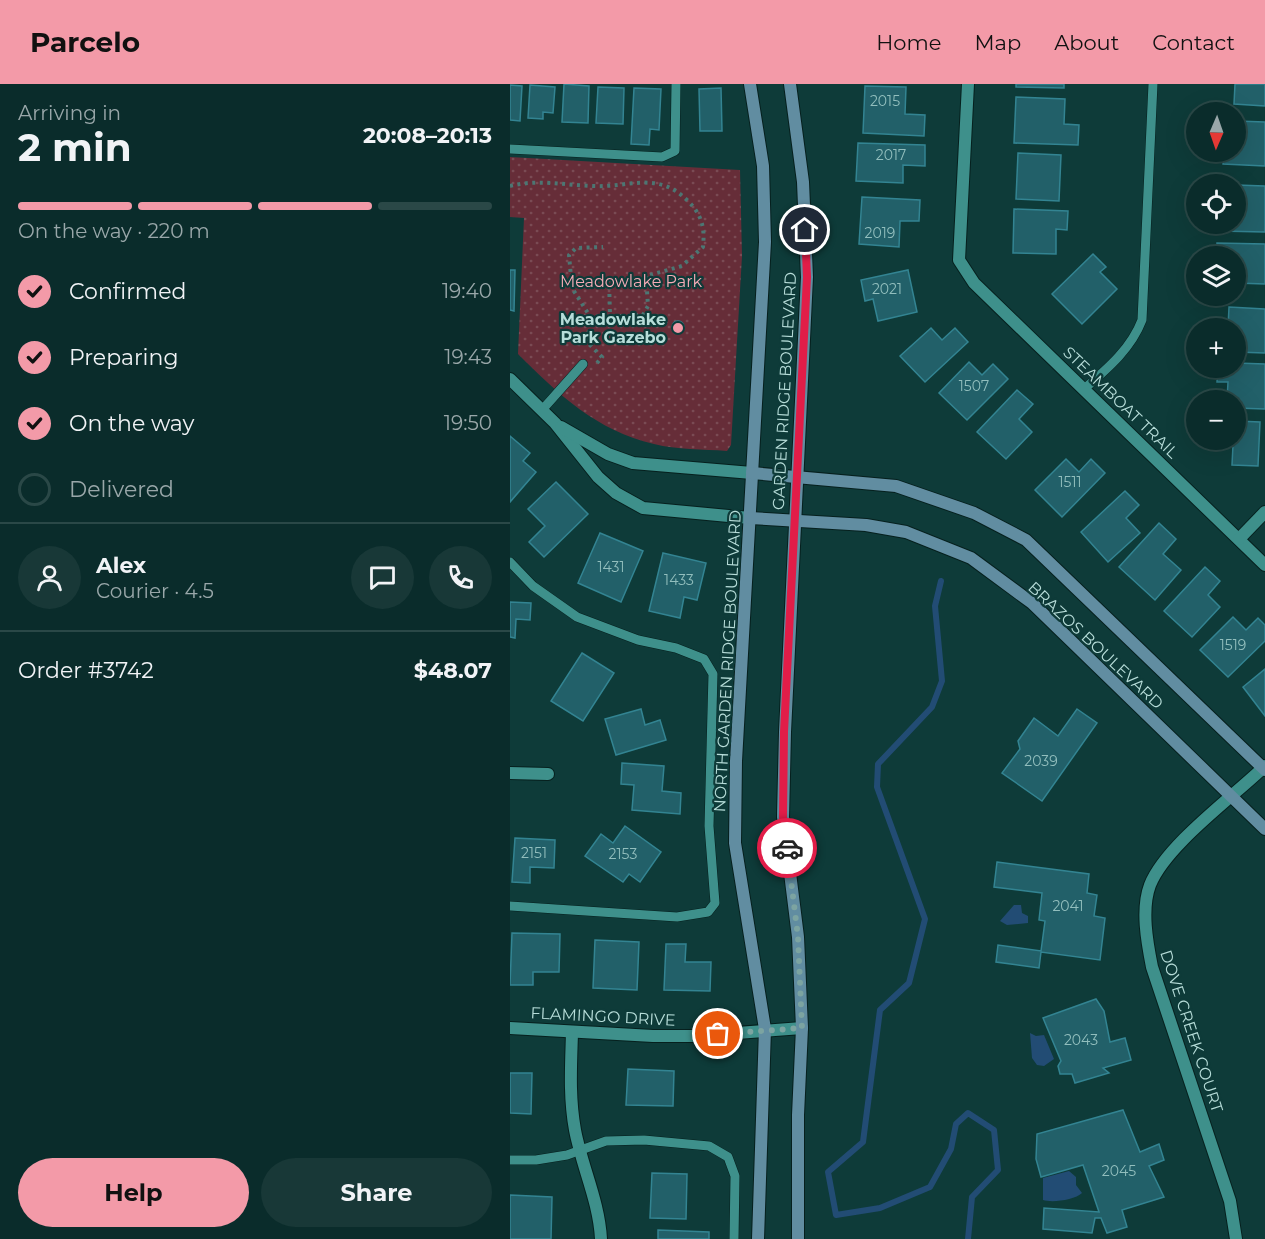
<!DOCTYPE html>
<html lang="en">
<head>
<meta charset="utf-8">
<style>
  :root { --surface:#0a2c2b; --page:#183837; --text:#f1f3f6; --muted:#99a7a9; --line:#2a4847; --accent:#f39aa8 }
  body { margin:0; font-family:Montserrat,sans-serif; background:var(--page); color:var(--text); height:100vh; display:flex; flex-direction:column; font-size:22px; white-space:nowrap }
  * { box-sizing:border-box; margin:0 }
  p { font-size:20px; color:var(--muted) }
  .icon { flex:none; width:33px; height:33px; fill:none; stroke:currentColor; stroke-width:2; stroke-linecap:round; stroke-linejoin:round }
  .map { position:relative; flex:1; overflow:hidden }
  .panel { display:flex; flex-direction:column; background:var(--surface); width:510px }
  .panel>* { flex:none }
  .needle { width:39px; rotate:182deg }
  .fabs { position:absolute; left:676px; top:18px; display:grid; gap:12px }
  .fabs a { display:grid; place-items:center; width:60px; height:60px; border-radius:50%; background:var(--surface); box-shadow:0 6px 24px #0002,0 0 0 2px var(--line); font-size:30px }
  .pin { position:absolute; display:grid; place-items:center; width:51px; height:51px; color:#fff; margin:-26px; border:3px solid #fff; border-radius:50%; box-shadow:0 2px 6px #0007 }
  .courier { position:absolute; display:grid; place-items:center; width:60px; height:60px; margin:-30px; border:4px solid #e11d48; border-radius:50%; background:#fff; color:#222; box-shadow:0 2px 8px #0007 }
  .summary em { font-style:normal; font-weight:700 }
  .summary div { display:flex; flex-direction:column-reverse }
  .summary { display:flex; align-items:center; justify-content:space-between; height:102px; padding:0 18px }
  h1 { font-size:39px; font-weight:700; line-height:45px }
  .bar { display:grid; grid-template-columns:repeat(4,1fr); gap:9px 6px; align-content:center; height:72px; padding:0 18px }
  .bar i { height:8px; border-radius:4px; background:var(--line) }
  .bar .selected { background:var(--accent) }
  .bar p { grid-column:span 4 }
  .line { display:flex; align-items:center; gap:15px; padding:0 18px; border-top:2px solid var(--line) }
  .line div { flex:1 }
  .round { display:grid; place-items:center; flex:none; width:63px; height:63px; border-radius:32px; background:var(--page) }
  ol { padding:0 18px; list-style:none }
  li { display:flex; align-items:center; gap:18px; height:66px }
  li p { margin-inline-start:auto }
  li .icon { padding:6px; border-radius:50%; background:var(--accent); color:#111; stroke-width:4 }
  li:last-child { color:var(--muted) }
  li i { width:33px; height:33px; border:3px solid var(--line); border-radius:50% }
  .button { display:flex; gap:12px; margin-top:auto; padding:12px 18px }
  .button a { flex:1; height:69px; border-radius:36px; background:var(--accent); color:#111; font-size:24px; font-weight:700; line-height:69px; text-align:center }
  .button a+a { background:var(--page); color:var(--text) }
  header { display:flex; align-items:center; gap:36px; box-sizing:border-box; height:84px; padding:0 30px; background:var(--accent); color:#111 }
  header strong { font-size:28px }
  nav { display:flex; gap:33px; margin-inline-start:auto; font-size:21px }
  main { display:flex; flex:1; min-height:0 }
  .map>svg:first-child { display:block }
</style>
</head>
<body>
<header>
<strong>Parcelo</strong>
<nav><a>Home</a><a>Map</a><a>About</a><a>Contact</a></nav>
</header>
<main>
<section class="panel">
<div class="summary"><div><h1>2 min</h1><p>Arriving in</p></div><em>20:08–20:13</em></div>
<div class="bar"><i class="selected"></i><i class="selected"></i><i class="selected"></i><i></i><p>On the way · 220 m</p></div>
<ol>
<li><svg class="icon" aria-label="check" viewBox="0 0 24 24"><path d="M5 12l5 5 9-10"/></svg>Confirmed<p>19:40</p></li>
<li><svg class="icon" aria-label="check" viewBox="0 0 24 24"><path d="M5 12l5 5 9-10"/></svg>Preparing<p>19:43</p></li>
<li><svg class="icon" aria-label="check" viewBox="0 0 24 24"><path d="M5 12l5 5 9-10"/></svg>On the way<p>19:50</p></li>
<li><i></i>Delivered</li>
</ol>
<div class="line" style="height:108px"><a class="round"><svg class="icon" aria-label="person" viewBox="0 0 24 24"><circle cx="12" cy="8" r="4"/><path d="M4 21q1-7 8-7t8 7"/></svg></a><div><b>Alex</b><p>Courier · 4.5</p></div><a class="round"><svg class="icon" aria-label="chat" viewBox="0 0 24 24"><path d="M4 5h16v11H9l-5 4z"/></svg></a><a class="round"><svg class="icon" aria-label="phone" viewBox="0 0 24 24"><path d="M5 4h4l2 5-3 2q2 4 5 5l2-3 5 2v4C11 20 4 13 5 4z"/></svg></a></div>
<div class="line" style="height:78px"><div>Order #3742</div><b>$48.07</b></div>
<div class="button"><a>Help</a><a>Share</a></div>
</section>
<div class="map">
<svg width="755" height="1155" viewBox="0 0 755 1155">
  <defs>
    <pattern id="grass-dots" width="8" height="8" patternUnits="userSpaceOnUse" patternTransform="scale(1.5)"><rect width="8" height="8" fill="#662d38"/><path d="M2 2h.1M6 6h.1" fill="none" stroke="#7a4b54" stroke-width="1.8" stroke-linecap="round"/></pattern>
  </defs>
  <rect width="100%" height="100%" fill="#0e3b39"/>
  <path fill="url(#grass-dots)" d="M0 73 230 86 232 172 221 361 217 367C193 365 167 366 144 360 87 347 48 310 8 270L14 134 0 133Z"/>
  <g fill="#224c74">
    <path d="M504 821H511L512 829 518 832V839L497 841 490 837Z"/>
    <path d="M520 949 526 952 534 951 544 975 534 982 527 981 522 974Z"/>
    <path d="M559 1087 566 1093V1101L572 1109C565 1116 542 1119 533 1116V1094Z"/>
  </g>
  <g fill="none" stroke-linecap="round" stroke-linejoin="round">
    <path stroke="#224c74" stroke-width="6" d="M431 497 425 522 432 597 422 623 368 680 367 703 415 835 399 899 370 926 353 1058 318 1088 326 1131 370 1124 420 1103 441 1065 446 1040 458 1029 484 1046 488 1086 462 1113 458 1155"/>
  </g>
  <g fill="#226069" stroke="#338492" stroke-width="1.5">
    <path d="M54 0 79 2 78 39 52 38Z"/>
    <path d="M506 0H554V4L506 3Z"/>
    <path d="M725 0H755V22L724 20Z"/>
    <path d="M0 1 12 2 10 37 0 36Z"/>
    <path d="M20 1 45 3 43 29 33 28V35L18 34Z"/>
    <path d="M355 2 396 3 395 30 415 31 414 52 353 49Z"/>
    <path d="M88 3 114 4 113 40 86 39Z"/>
    <path d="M124 4 151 5 149 46 140 45 139 61 121 60Z"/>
    <path d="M211 4 212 47H190L189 5Z"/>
    <path d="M506 13 555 15 554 40 569 41 568 61 504 59Z"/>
    <path d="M726 37 755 38V82L713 80V68H726Z"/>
    <path d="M348 59 415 61V82L393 81V99L346 97Z"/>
    <path d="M508 69 551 71 549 117 506 115Z"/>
    <path d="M726 101 755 102V148L709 147V140H726Z"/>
    <path d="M352 113 410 116 409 137H390L389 163 349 160Z"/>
    <path d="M504 125 558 127 557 146 546 145V170L503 169Z"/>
    <path d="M707 159 755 160V200L726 199V172H707Z"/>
    <path d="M583 170 596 183 590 188 607 205 572 240 542 210Z"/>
    <path d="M0 186H5L4 227 0 226Z"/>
    <path d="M398 186 407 228 368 237 363 215 355 217 351 196Z"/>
    <path d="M719 223 755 225V269L726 268V244H718Z"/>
    <circle cx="168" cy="243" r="6"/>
    <path d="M421 244 432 256 445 244 458 258 415 298 390 272Z"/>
    <path d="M459 278 472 291 483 280 498 295 457 336 429 309Z"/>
    <path d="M726 279 755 280V325L726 324V316H717L718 298H707L708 284H726Z"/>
    <path d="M507 306 523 320 509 335 522 348 496 375 467 348Z"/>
    <path d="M726 337 750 338 748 382 722 381 723 361 692 360 693 356H726Z"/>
    <path d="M0 352 20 369 13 377 26 388 0 418Z"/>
    <path d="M556 375 569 388 581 375 595 389 552 433 525 406Z"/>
    <path d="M46 398 78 430 34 473 19 458 35 442 18 425Z"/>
    <path d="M615 407 629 421 616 434 630 449 598 478 571 448Z"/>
    <path d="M649 439 666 455 653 470 671 486 645 516 609 483Z"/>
    <path d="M90 449 133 467 111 518 68 499Z"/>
    <path d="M153 469 196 479 187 516 174 513 170 534 139 527Z"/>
    <path d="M695 483 710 497 698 511 710 523 682 553 654 527Z"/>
    <path d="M0 518 21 519 20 536 6 535 5 554 0 553Z"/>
    <path d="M723 533 736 546 748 534 755 541V557L718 593 690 566Z"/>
    <path d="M72 569 104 589 73 637 41 617Z"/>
    <path d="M755 585V632L733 603Z"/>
    <path d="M131 625 135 641 150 636 156 656 106 671 95 635Z"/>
    <path d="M567 625 587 639 532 717 492 689 510 665 508 657 524 634 548 652Z"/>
    <path d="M112 679 154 682 152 707 171 709 170 730 122 726 124 701 111 700Z"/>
    <path d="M115 742 151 768 130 798 119 790 113 798 75 772 91 750 103 759Z"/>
    <path d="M5 754 45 756 44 784 20 783V799L2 798Z"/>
    <path d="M487 778 579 790 577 809 587 811 584 832 595 834 590 876 531 868 529 884 486 878 488 861 531 867 535 837 529 836 532 809 484 803Z"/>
    <path d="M2 849 50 850 49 888H23V901H0Z"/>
    <path d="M85 856 129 858 127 906 83 904Z"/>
    <path d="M156 860H176L175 878H201L200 907 154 906Z"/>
    <path d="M586 915 594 927 600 958 615 954 621 976 593 984 599 989 565 999 562 990H550L548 982 551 977 533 934Z"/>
    <path d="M118 985 164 987 163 1022 116 1021Z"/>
    <path d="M0 989H22L21 1030 0 1029Z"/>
    <path d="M613 1026 630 1068 649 1060 654 1076 639 1082 654 1113 612 1126 617 1143 597 1149 591 1134H585L582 1149 533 1145 534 1124 589 1128 573 1081 531 1093 526 1075 527 1050Z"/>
    <path d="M142 1089 177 1090 176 1135 140 1134Z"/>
    <path d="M0 1111 42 1113 41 1155H0Z"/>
    <path d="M148 1146 199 1148V1155H148Z"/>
  </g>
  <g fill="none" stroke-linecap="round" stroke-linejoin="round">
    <defs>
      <g id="service">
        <path d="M0 65 152 73 165 67 166 0"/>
        <path d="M574 305C597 285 621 265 632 236L643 0"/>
        <path d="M32 326 73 280"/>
        <path d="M0 478 23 502 67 533 128 556 166 564 194 575 203 590 199 742 205 819 198 828 167 833 0 822"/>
        <path d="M0 1076H26L57 1071 96 1057 134 1056 199 1062 218 1073 225 1092 224 1155"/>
      </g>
      <g id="minor">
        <path d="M458 0 449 176 464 199 755 481"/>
        <path d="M0 295 45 339 88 393 106 409 133 424 240 434"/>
        <path d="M51 343 98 370 123 379 242 389"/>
        <path d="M729 455 755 428"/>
        <path d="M0 689 38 690"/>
        <path d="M0 944 143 952H187L292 944"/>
        <path d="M62 949C61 982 59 1013 65 1046 72 1083 89 1117 91 1155"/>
        <path d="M726 1155 720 1117 642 883C637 858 631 825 640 801 656 761 723 713 755 682"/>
      </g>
      <g id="secondary">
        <path d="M240 0 253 82 255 158 226 677 225 759 255 945 248 1155"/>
        <path d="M280 0 293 98 297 193 275 648 273 733 288 853 292 944 288 1031V1155"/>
        <path d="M242 389 386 402 464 429 516 456 755 686"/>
        <path d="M240 434 356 441 396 448 461 474 522 519 755 745"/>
      </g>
    </defs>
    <use href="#service" stroke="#06201e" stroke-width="10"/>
    <use href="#minor" stroke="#06201e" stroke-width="14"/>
    <use href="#secondary" stroke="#06201e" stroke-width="14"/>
    <g stroke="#4c7673" stroke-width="4" stroke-dasharray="3 4.5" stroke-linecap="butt">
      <path d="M0 102C28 95 54 101 82 102 120 104 147 86 178 117 192 131 195 144 193 163L172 182 136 192 138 222 133 231 81 234"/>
      <path d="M99 195 100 232"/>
      <path d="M133 231 158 240"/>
      <path d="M87 279 92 273 77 258 81 234 62 204 59 171 66 164 93 163"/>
    </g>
    <use href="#service" stroke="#3e908b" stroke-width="9"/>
    <use href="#minor" stroke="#3e908b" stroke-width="12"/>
    <use href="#secondary" stroke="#618da1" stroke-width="12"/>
  </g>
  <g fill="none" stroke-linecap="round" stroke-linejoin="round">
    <path stroke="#7ca4a1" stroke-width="6" stroke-dasharray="0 10.8" d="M208 950 292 944 288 853 277 764"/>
    <path stroke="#e11d48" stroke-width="8" d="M277 764 273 733 274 648 297 193 295 146"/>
  </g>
  <circle fill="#f39aa8" stroke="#0e3b39" stroke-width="2" cx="168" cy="244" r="6"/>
  <g text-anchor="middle" stroke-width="4.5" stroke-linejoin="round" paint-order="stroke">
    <g font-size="14" fill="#92bebd">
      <text x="375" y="22">2015</text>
      <text x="381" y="76">2017</text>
      <text x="370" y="154">2019</text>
      <text x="377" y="210">2021</text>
      <text x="464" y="307">1507</text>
      <text x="560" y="403">1511</text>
      <text x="101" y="488">1431</text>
      <text x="169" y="501">1433</text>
      <text x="723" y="566">1519</text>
      <text x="531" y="682">2039</text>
      <text x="24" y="774">2151</text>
      <text x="113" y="775">2153</text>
      <text x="558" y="827">2041</text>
      <text x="571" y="961">2043</text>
      <text x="609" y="1092">2045</text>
    </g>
    <g font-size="16" fill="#f7abb6" stroke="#0e3b39">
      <text x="121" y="203">Meadowlake Park</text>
    </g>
    <g font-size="16" font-weight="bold" fill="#b7ddd9" stroke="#0e3b39" text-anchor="end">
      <text x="156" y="241">Meadowlake<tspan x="156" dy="18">Park Gazebo</tspan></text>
    </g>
    <g font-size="16" fill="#b7ddd9" stroke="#0e3b39">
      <text transform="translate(274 307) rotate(-87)" y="6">GARDEN RIDGE BOULEVARD</text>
      <text transform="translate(611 318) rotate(44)" y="6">STEAMBOAT TRAIL</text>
      <text transform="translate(586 561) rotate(43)" y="6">BRAZOS BOULEVARD</text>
      <text transform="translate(217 577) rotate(-87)" y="6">NORTH GARDEN RIDGE BOULEVARD</text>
      <text transform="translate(93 932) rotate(3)" y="6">FLAMINGO DRIVE</text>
      <text transform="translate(682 947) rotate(72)" y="6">DOVE CREEK COURT</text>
    </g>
  </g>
</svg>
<div class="fabs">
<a><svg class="needle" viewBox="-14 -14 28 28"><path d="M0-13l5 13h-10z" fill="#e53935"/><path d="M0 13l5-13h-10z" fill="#99a7a9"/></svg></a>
<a><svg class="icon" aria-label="locate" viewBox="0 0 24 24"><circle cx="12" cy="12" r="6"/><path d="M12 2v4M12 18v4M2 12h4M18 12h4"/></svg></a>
<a><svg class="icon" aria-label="layers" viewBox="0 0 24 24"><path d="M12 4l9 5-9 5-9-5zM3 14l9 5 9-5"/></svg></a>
<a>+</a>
<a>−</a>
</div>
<div class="pin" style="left:208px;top:950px;background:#ea580c"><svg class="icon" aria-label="bag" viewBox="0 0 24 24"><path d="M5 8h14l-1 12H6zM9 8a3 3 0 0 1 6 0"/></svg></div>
<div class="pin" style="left:295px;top:146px;background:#1f2937"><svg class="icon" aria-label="home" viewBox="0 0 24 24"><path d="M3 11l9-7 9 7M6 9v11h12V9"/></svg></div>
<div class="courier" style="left:277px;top:764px"><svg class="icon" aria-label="car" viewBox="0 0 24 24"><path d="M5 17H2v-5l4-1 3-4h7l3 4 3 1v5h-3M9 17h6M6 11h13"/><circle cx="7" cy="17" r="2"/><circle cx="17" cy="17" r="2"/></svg></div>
</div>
</main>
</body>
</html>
